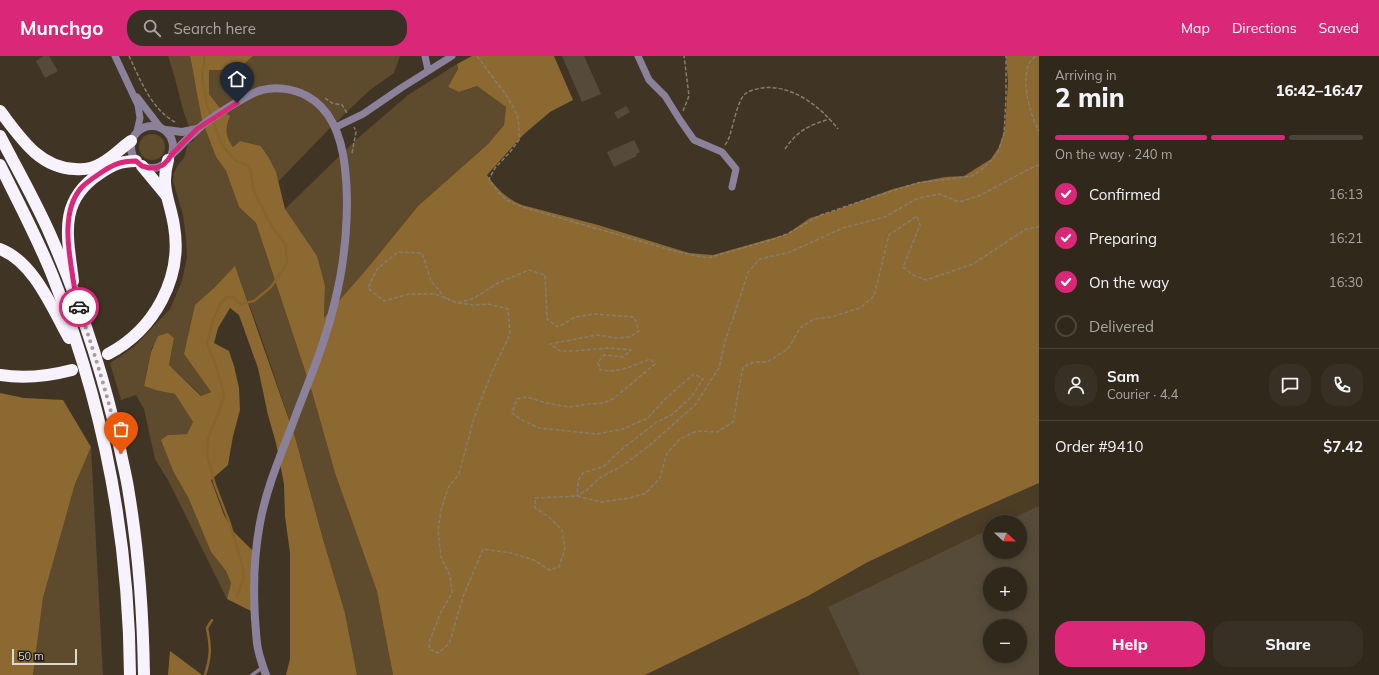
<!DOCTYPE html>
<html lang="en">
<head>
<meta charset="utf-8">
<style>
  :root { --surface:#30281b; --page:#383024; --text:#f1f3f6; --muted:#a8a6a3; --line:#4b443a; --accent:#db2777 }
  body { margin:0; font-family:Mulish,sans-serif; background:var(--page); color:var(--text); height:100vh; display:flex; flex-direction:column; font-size:15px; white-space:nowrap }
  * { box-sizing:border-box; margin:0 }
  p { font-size:13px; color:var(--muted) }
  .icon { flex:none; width:22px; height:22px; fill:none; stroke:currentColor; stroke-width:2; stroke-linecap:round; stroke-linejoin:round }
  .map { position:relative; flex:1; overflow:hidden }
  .sheet { display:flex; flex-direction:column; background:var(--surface); width:340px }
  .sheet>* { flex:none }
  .needle { width:26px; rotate:112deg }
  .fabs { position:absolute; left:983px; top:459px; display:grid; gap:8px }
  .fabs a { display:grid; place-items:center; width:44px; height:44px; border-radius:50%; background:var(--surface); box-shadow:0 2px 10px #0003,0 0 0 1px var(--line); font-size:20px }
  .scale { position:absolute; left:12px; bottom:10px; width:65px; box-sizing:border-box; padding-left:4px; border:2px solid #ddd6cc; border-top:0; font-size:11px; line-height:14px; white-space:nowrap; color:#ddd6cc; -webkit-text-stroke:3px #221d16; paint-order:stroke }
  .pin { position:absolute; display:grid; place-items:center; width:34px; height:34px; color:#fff; margin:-41px -17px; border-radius:50% 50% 50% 0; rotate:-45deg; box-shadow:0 0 4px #0007 }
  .pin .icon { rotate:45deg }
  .courier { position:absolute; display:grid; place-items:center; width:40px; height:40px; margin:-20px; border:3px solid #db2777; border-radius:50%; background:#fff; color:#222; box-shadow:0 1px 5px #0007 }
  .headline em { font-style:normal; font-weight:800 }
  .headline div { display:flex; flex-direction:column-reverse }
  .headline { display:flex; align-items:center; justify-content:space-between; height:68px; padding:0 16px }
  h1 { font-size:26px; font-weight:800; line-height:30px }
  .bar { display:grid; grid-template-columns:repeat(4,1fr); gap:6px 4px; align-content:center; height:48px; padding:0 16px }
  .bar i { height:5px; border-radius:3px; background:var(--line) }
  .bar .on { background:var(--accent) }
  .bar p { grid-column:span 4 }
  .line { display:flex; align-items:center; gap:10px; padding:0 16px; border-top:1px solid var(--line) }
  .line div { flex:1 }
  .round { display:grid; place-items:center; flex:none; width:42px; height:42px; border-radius:16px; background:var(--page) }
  ol { padding:0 16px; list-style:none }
  li { display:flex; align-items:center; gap:12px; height:44px }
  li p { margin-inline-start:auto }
  li .icon { padding:4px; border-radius:50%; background:var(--accent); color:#fff; stroke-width:4 }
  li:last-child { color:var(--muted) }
  li i { width:22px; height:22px; border:2px solid var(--line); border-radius:50% }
  .cta { display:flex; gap:8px; margin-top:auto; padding:8px 16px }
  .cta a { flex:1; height:46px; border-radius:16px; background:var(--accent); color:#fff; font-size:16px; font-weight:800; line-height:46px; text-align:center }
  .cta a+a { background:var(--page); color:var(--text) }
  header { display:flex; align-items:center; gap:24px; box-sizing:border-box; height:56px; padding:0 20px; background:var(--accent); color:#fff }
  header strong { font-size:19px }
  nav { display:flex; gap:22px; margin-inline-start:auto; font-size:14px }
  .search { width:280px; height:36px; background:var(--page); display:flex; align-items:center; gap:10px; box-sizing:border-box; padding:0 14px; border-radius:16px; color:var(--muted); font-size:15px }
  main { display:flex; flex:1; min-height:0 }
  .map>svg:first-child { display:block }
</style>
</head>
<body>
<header>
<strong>Munchgo</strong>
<div class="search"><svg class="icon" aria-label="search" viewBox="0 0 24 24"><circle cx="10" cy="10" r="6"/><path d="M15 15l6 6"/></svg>Search here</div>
<nav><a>Map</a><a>Directions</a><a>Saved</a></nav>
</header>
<main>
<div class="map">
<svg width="1039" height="619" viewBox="0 0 1039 619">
  <rect width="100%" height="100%" fill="#403524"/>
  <path fill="#4b3c25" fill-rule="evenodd" d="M1039 427V619H645L808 540 866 507 960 462ZM990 466H1020V496H990ZM990 518H1020V548H990ZM990 570H1020V600H990Z"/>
  <g fill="#5e4a2c">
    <path d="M168 0H190L195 27 216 101 226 115 239 151 256 167 312 336 335 417 378 536 393 619H357L345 557 323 483 295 381 259 275 235 211 214 232 190 274 184 298 211 336 202 340 169 309 174 282 152 291 144 329 159 335 175 338 193 366 187 378 168 379 174 417 188 441 211 496 226 515 231 527 227 543 168 424 155 403 144 353 136 339 121 344 110 307 134 291 170 253 182 225 187 201 186 182 183 159 173 125 174 117 178 109 184 102 188 88 194 84 184 57 174 19Z"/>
    <path d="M253 0H400L394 17 370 34 329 73 278 126C275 112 269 101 261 90L240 85 233 91 227 84 226 69 220 52 209 38V14C225 13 240 9 253 0Z"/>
    <path d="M457 8 458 13 448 31 459 36 477 30 506 51 504 69 488 88 418 150 366 214 324 263 325 230 285 153 358 82 408 39Z"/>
    <circle cx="152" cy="91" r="13"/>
    <path d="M91 391 103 619H33L43 542 75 428Z"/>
  </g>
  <g fill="#8c6930">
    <path d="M190 0H253L237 14H209V38L220 52 230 60C225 72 225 81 233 91L240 85 261 90 269 102 276 116 285 153 317 200 325 230 324 262 366 214 418 150 488 88 504 69 506 51 477 30 459 36 448 31 458 13 457 8 472 0H554L573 44 550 56 523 79 487 119C496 132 507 143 522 149L598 169 689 197 713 199 787 178 810 162 834 155 893 133 924 125 945 121 964 120 991 103 999 91 1005 72 1008 26 1006 0H1039V427L960 462 866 507 808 540 645 619H393L377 535 335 417 312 336 256 167 239 151 226 115 216 101 202 64Z"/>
    <path d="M235 210 295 381 323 483 345 557 357 619H286L290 603V497L285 460 284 428 276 387 268 359 258 312 239 259 230 252 218 272 214 287 229 295 234 310 239 332 240 354 233 380 228 409 211 424 224 459 234 476 253 495V556L227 543 231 527 226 515 211 496 188 441 174 417 161 384 168 379 187 378 193 366 175 338 159 335 144 330 151 296 158 280 168 277 174 282 169 309 201 340 211 336 184 298 195 249 214 232Z"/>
    <path d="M0 337 24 342 63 344 91 391 75 428 43 542 33 619H0Z"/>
    <path d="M170 595 201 618V619H168Z"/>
  </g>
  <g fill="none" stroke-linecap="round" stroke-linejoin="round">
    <g stroke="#87642b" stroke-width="2.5">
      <path d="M205 0 202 20 207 49 222 89 236 105 248 109 251 117 254 135 272 171 286 189 287 208 271 231 254 245 240 248 233 241H227L220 248 213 264 207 288 215 307 224 337 223 344 208 383 207 400 215 429 230 468 243 513V524L237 540"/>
      <path d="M205 619C211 600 211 592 207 572L212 564"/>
    </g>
  </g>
  <g fill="#564b39" fill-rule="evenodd">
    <path d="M44 0H49L58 15 45 22 36 5Z"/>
    <path d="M562 0H584L601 38 582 46Z"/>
    <path d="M626 50 630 56 618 63 614 57Z"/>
    <path d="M634 84 640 96 636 98 637 100 614 111 607 96Z"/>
    <path d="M1039 450V619H860L828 551 990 473V496H1020V466H1005ZM990 518H1020V548H990ZM990 570H1020V600H990Z"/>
  </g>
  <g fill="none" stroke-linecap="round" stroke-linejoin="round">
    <g stroke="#867d6f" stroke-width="1.5" stroke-dasharray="4 2" stroke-linecap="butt">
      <path d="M129 0C140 23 151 53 175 66"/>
      <path d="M477 0 508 42 517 58 519 70V84L510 96 495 112 489 123C502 142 504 145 526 152L674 195 708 202 774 183 789 177 821 159 873 141 917 127 972 120 982 113 992 104 998 96 1004 78 1006 41V0"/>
      <path d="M1035 0C1033 3 1029 6 1028 10 1022 30 1030 56 1038 74H1039"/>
      <path d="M325 42 332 47 342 49 347 57"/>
      <path d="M683 55 689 40 684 0"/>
      <path d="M725 89C728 85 730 80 731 75 734 66 738 44 745 38 750 34 757 33 762 32 792 28 821 51 838 73"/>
      <path d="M785 93C797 75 809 69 830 63"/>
      <path d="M352 97 356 76 354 71"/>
      <path d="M446 243 431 225 422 197 398 196 377 213 368 232 384 245 409 238H435L458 247 473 249 488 248 508 253 510 278 492 316 474 362 459 418 448 432 441 454 438 474 441 501 450 520 452 537 440 558 430 584 429 593 438 597 449 588 463 541 483 493 511 497 534 504 549 514 559 511 565 492 562 474 550 462 535 452V442L577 440 601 446 630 442 646 437 660 422 667 397 680 383 697 375 717 376 733 366 743 311 754 306H767L788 293 800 272 814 263 831 261 860 252 874 240 889 179 917 160 920 169 903 211 913 219 926 224 973 208 1026 173 1039 171"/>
      <path d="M458 247 474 242 498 227 529 214 545 219 547 263 558 271 575 261 594 258 634 261 639 275 630 281 617 282 597 279 550 288 560 295H574L608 292 631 294 623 301 604 299 598 306 600 314C619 317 632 310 650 303L655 308 613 343 603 347 589 348 569 351 546 347 527 341 517 343 512 357 522 364 539 372 597 378 623 373 648 362 666 342 694 318 703 323 692 340 673 358 657 366 622 393 604 410 583 417 578 425 577 440 587 434 598 423 625 408 651 388 695 349 719 312 725 285 734 260 748 216 760 203 790 196 843 172 885 161 918 142 940 138 959 146 981 139 1029 113 1039 109"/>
    </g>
    <path stroke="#8b819a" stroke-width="3.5" d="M252 619 263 611"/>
    <g stroke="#8b819a" stroke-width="7">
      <path d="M115 0 138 49 140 62 137 75"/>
      <path d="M425 0 428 14"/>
      <path d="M638 0 649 24 665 40 680 64 694 84 722 96 736 113 732 131"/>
      <path d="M137 41 160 71"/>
      <path d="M336 71 363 58 401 32 452 0"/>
    </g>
    <g stroke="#8b819a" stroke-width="8">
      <circle cx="152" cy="91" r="21"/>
      <path d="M166 74 182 76 197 73"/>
      <path d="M172 98C181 90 188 81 197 74 207 64 249 37 262 34 277 30 294 33 307 40 333 54 342 84 345 112 350 152 345 206 335 245 325 289 306 331 291 372 279 403 266 434 260 467 254 499 253 531 255 563 256 573 256 584 258 593 260 602 263 611 266 619"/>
    </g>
    <g stroke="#f7f2fe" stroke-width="12">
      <path d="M0 55C20 81 39 112 75 113 84 114 94 112 102 107 113 101 121 92 131 85"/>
      <path d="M0 80C17 113 35 144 50 178 80 247 104 320 120 393 123 408 127 423 129 438 139 498 143 558 144 619"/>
      <path d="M0 109C18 146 38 183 53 221 104 350 129 480 130 619"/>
      <path d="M142 110 166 139"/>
      <path d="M0 193C34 206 52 252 69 282"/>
      <path d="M73 225C68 182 57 146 99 118 112 109 120 105 136 105"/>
      <path d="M108 298C154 274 183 222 174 170 170 144 160 132 168 104"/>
      <path d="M0 319C24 323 49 320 72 314"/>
    </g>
  </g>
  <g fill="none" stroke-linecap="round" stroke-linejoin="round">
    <path stroke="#a69e91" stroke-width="4" stroke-dasharray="0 7.2" d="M79 251C95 299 110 347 121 397"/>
    <path stroke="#db2777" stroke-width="5" d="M79 251 76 242C72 210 57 158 82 131 87 126 93 122 99 118 112 109 120 105 136 105L142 110 149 112H156L163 109 168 104 172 98 197 73 237 47"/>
  </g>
</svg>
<div class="fabs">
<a><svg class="needle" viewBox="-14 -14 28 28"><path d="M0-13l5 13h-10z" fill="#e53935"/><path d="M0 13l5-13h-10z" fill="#a8a6a3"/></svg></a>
<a>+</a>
<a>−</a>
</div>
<div class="scale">50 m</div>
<div class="pin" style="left:121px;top:397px;background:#ea580c"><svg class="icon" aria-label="bag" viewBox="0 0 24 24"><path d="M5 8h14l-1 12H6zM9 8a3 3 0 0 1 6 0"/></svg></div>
<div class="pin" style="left:237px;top:47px;background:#1f2937"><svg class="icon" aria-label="home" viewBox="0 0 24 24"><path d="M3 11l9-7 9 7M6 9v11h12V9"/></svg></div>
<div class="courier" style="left:79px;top:251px"><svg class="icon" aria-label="car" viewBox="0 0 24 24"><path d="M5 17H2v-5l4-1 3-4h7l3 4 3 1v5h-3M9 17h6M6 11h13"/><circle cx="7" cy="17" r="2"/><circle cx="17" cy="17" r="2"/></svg></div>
</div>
<section class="sheet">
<div class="headline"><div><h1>2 min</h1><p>Arriving in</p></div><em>16:42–16:47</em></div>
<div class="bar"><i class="on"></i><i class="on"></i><i class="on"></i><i></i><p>On the way · 240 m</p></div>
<ol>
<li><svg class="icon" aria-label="check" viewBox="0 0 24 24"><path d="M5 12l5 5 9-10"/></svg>Confirmed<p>16:13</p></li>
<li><svg class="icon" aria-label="check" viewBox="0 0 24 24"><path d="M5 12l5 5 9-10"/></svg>Preparing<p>16:21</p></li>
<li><svg class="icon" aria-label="check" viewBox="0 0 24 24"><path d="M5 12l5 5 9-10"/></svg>On the way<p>16:30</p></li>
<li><i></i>Delivered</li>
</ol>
<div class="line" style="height:72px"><a class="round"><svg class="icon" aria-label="person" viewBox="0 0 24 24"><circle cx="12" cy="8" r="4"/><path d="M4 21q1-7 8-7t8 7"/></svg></a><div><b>Sam</b><p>Courier · 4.4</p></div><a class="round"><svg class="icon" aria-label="chat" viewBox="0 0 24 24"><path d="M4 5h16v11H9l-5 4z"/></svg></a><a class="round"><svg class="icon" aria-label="phone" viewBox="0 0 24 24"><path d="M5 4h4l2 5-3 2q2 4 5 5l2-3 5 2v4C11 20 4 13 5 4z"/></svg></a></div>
<div class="line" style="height:52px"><div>Order #9410</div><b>$7.42</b></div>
<div class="cta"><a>Help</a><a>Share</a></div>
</section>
</main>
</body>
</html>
